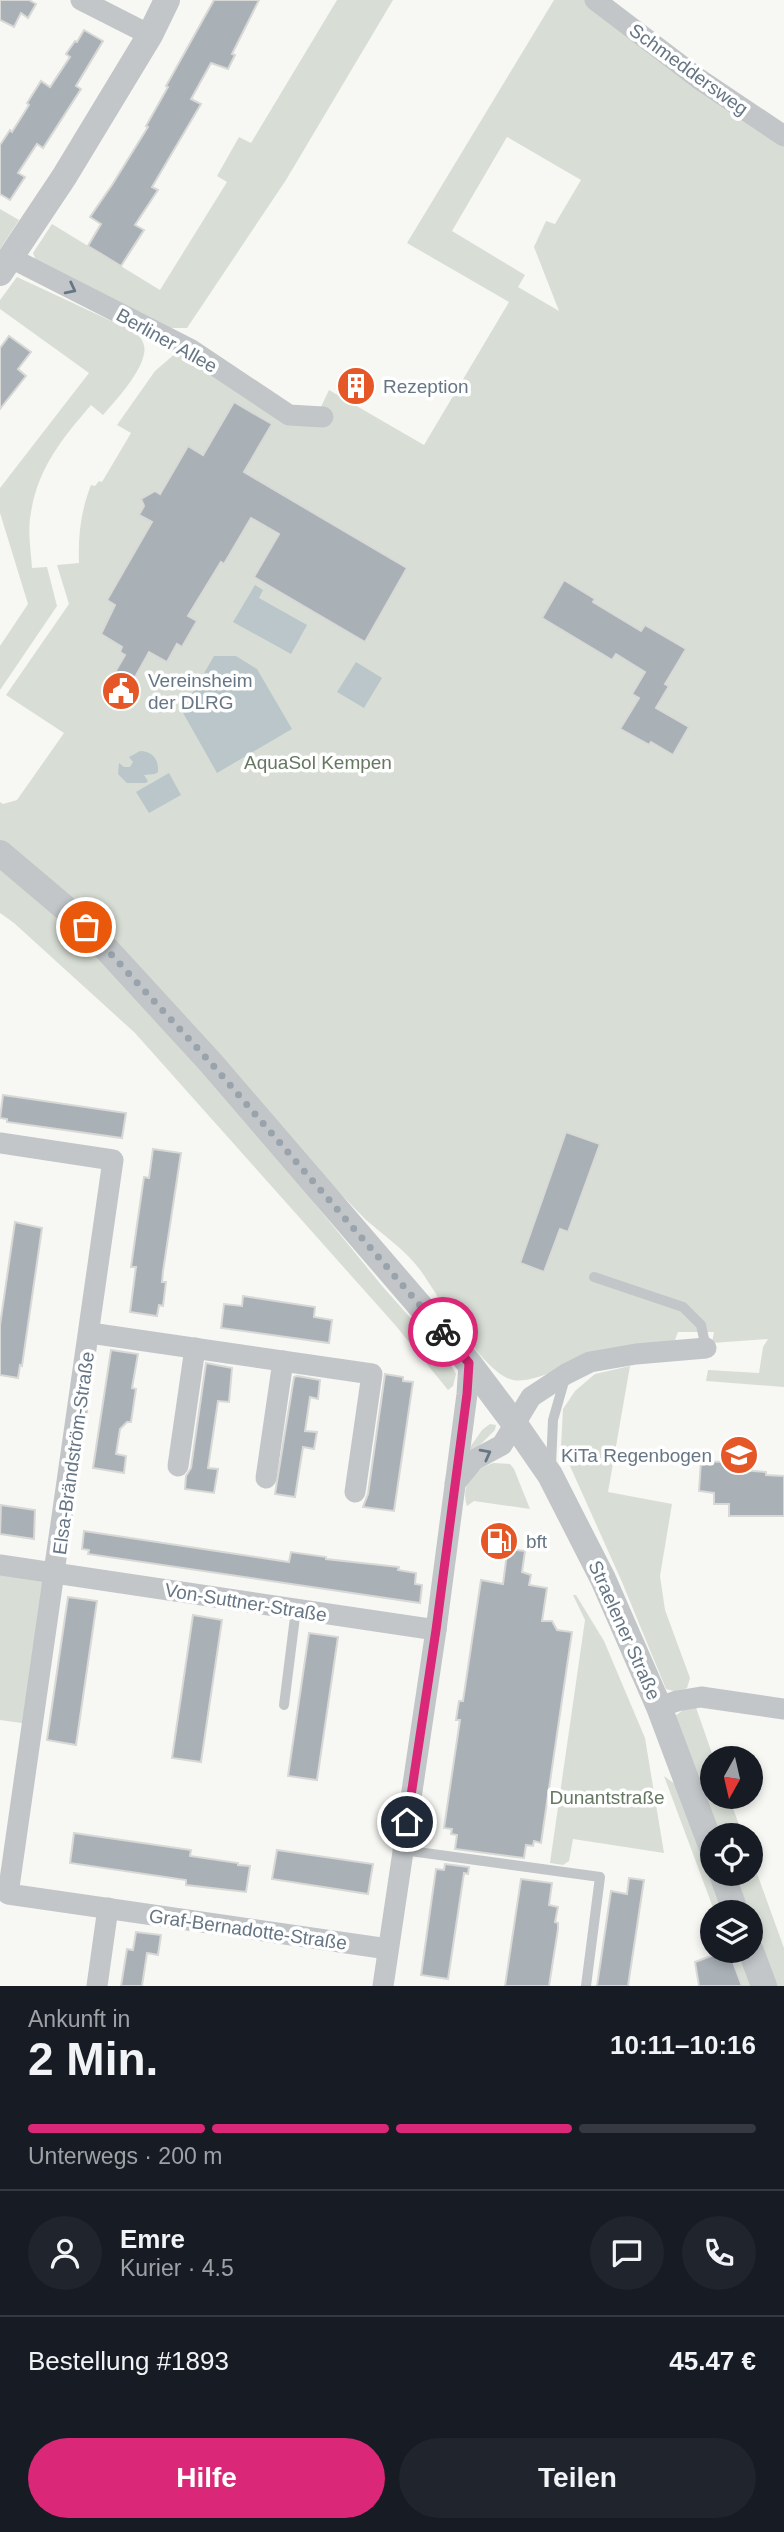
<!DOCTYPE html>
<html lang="de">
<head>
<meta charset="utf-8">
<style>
  :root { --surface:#171b24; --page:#20242c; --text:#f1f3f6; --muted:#9ea1a6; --line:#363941; --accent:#db2777 }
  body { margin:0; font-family:Arial,sans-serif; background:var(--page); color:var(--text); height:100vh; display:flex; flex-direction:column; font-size:26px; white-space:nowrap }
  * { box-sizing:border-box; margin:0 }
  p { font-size:23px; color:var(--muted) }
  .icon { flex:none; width:38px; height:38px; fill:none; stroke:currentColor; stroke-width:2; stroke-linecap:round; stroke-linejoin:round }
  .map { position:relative; height:1986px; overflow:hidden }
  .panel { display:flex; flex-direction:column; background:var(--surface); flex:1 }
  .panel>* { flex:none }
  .needle { width:46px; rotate:188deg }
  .controls { position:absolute; left:700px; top:1746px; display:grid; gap:14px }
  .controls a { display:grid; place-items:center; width:63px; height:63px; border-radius:50%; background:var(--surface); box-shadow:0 4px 10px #0003; font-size:35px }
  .pin { position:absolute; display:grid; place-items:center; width:60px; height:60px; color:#fff; margin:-30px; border:4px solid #fff; border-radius:50%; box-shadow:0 2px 7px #0007 }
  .courier { position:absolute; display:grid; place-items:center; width:70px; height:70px; margin:-35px; border:5px solid #db2777; border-radius:50%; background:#fff; color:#222; box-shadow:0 2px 9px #0007 }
  .headline em { font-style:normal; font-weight:700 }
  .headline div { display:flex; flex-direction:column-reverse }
  .headline { display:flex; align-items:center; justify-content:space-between; height:119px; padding:0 28px }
  h1 { font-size:46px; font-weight:700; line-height:52px }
  .bar { display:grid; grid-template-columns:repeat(4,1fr); gap:10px 7px; align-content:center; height:84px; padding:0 28px }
  .bar i { height:9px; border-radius:5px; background:var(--line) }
  .bar .on { background:var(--accent) }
  .bar p { grid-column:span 4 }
  .line { display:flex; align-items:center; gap:18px; padding:0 28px; border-top:2px solid var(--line) }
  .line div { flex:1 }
  .round { display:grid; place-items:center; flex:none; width:74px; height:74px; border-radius:37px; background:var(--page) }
  .button { display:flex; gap:14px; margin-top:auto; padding:14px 28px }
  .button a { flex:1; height:80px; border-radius:42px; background:var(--accent); color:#fff; font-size:28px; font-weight:700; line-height:80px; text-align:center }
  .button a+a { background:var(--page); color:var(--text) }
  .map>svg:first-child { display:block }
</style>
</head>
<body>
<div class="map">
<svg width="784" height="1986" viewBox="0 0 784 1986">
  <rect width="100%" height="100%" fill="#f7f7f4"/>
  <g fill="#d8ded5" fill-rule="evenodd">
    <path d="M337 0H393L286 180 187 328H170L37 263 33 253 52 224 160 290 227 182 217 176 239 137 251 143Z"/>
    <path d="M554 0H588L784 145V1387L706 1381 708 1370 759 1373 763 1347 768 1339 712 1343 714 1332H678L675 1340 664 1344C640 1348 613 1350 590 1357 569 1363 534 1384 513 1380 484 1374 438 1296 421 1271 406 1251 385 1236 366 1220L0 845V802L3 804 17 800 64 733 6 695 69 604 57 565 79 563C78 534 81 511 91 485L95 486 99 481 102 482 131 433 117 425 155 371 177 352 293 422 320 409 329 390 424 445 509 302 407 243ZM507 137 581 180 555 224 546 221 534 247 559 311 518 287 525 275 452 231Z"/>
    <path d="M0 209 19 220 0 249Z"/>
    <path d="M17 277 137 333C142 340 146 345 144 354 140 374 117 399 103 415L91 405C61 440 36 470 30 519 28 534 31 552 32 568L47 567 57 606 0 690V646L28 604 0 513V488L89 373 0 309V300Z"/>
    <path d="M0 867 60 917 232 1102 383 1287 448 1360 456 1374 453 1386 448 1390 396 1326 135 1033 14 923 0 913Z"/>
    <path d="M630 1366 608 1492 672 1504 660 1576 665 1610 690 1678 687 1688 677 1692 666 1689 622 1582 561 1446 563 1409 575 1391 595 1374Z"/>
    <path d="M490 1424 496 1425 495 1430 467 1458 464 1456 482 1430Z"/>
    <path d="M494 1463 510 1464 514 1469 530 1509 474 1501 467 1506C460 1485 474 1468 494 1463Z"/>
    <path d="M0 1571 45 1577 29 1724 0 1720Z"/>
    <path d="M573 1595H576L604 1641 645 1738 664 1853 573 1839 569 1861 563 1865 550 1863 585 1620Z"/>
    <path d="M694 1702 714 1759H712V1797H729L743 1836H718L675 1716Z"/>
    <path d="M664 1776 679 1787 726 1913H715Z"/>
    <path d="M751 1857 784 1948V1986H773L751 1926V1913H746L732 1874H751Z"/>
    <path d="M730 1951H740L753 1986H742Z"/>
  </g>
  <g fill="#bac6ca">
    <path d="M255 585 263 590 259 598 307 625 291 654 233 622Z"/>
    <path d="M214 656H236L257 669 292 729 217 773 182 711Z"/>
    <path d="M356 662 382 678 364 708 337 692Z"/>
    <path d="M140 751C152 751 159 759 158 772L155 774 144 775 148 781 146 783H127L118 774 119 763 124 767H130L133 762 129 757Z"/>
    <path d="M169 773 181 795 149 813 136 792Z"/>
  </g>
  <g fill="#a9b1b7" stroke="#d8d9d6" stroke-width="2">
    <path d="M0 0H29L36 4 28 18 21 13 14 27 0 20Z"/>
    <path d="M214 0H259L232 54 235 55 228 69 211 63 191 99 201 104 152 187 158 190 135 225 144 230 121 266 88 246 101 224 90 217 112 185 148 127 146 126 168 87 166 86Z"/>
    <path d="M84 30 103 41 76 86 81 89 43 148 37 144 18 173 25 177 10 200 0 194V145L10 130 12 132 29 105 27 103 41 81 50 87 70 57 66 54 75 41 77 42Z"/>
    <path d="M9 336 31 352 18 369 26 376 0 409V348Z"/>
    <path d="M353 376 366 384 359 397 346 389Z"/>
    <path d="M234 402 272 424 244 472 407 568 365 642 254 577 279 534 251 518 224 564 221 562 188 616 197 621 182 647 177 644 167 662 149 652 133 681 141 686 126 710 101 696 125 655 120 652 122 647 101 634 115 605 107 600 152 522 139 515 144 506 141 499 155 491 160 494 188 446 203 455Z"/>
    <path d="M564 580 595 599 593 602 641 631 645 625 686 649 665 684 669 686 656 708 689 727 673 755 651 742 649 745 620 729 639 698 632 694 645 672 616 654 612 660 542 618Z"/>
    <path d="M3 1095 126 1113 122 1138 7 1122V1119L0 1118Z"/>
    <path d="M566 1132 600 1144 568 1232 560 1229 544 1272 520 1263Z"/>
    <path d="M153 1149 181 1153 163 1271 162 1282H166L163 1306 159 1305 157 1316 130 1312 136 1267H131L140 1204 144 1177 149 1178Z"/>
    <path d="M15 1222 42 1228 22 1366 20 1365 18 1378 0 1375V1325Z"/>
    <path d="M243 1296 315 1307 314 1317 332 1320 329 1343 221 1328 224 1304 242 1306Z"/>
    <path d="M111 1350 138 1354 132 1388 136 1389 131 1422H127L120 1429 116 1454 126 1456 124 1473 93 1468Z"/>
    <path d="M206 1363 232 1368 229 1402 218 1401 208 1468 218 1469 214 1493 185 1489 186 1476 191 1468Z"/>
    <path d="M385 1374 403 1377V1381L413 1382 394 1511 363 1507 368 1494Z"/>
    <path d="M297 1376 320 1380 318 1399 310 1397 305 1431 317 1432 314 1449 303 1447 295 1497 275 1494 294 1377Z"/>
    <path d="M701 1461 724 1462V1466L739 1467V1470L766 1472V1475L784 1476V1516H729V1504H714V1493L699 1491Z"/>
    <path d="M1 1505 35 1510 34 1539 0 1534Z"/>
    <path d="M489 1528 511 1532 508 1549 525 1551 522 1572 531 1575 529 1585 547 1588 542 1621H552L557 1630 572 1632 541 1843 534 1841 533 1846 526 1845 524 1858 455 1849 457 1835 451 1834 452 1829 444 1828 460 1720H456L459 1701H463L481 1580 503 1584 507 1553 487 1550Z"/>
    <path d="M84 1531 289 1562 291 1552 326 1557V1559L399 1567 398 1570 416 1573 415 1584 422 1585 420 1603 88 1554 89 1550 82 1549Z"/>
    <path d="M68 1597 97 1601 76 1745 47 1740Z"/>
    <path d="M193 1615 222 1620 201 1762 172 1758Z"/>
    <path d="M309 1633 338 1637 317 1780 288 1776Z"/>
    <path d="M74 1833 191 1850 190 1856 238 1863V1865L250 1866 246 1892 186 1885V1880L70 1863Z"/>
    <path d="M277 1850 373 1864 368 1894 272 1879Z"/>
    <path d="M445 1864 469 1867 468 1874 464 1873 448 1979 421 1975 436 1869 444 1870Z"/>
    <path d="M629 1878 644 1880 628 1986H597L611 1891 627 1894Z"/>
    <path d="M521 1879 552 1883 549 1905 558 1907 555 1922 558 1923V1929L549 1986H505Z"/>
    <path d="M136 1932 161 1935 158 1955 147 1953 142 1986H121L127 1949 133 1950Z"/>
    <path d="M724 1951H729L742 1986H699L695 1962Z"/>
  </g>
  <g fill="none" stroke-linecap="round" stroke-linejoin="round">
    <g stroke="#c2c6c9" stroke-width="10">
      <path d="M594 1277 683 1307 701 1325 706 1348"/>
      <path d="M551 1465 553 1420 565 1378"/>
      <path d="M284 1705 296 1609"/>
      <path d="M403 1850 600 1877 586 1986"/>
    </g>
    <g stroke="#c2c6c9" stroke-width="21">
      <path d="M81 0 150 35"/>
      <path d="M595 0 699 79 784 136"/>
      <path d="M11 258 190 349 289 415 323 417"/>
      <path d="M0 1143 113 1160 8 1894 388 1949"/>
      <path d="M90 1333 372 1374 355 1492"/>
      <path d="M178 1466 195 1348"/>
      <path d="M266 1478 283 1361"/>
      <path d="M455 1483 474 1460 502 1445 531 1397 566 1374 590 1362 636 1354 706 1348"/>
      <path d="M0 1565 436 1630"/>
      <path d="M659 1707 677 1701 701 1697 784 1709"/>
      <path d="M97 1986 108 1908"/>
      <path d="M383 1986 436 1630 467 1394 469 1363"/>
    </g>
    <g stroke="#c2c6c9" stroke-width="26">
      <path d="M0 273 64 177 150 35 167 0"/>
      <path d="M0 853 71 913 100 942 211 1063 469 1363 514 1423 550 1475 603 1579 659 1707 712 1848"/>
      <path d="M722 1874 736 1913"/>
      <path d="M751 1951 764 1986"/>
    </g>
  </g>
  <defs><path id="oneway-chevron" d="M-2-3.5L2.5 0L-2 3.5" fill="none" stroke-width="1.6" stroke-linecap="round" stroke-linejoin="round" transform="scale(1.75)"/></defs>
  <g stroke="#667685">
    <use href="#oneway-chevron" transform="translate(71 289) rotate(27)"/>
    <use href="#oneway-chevron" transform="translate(486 1454) rotate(-28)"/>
  </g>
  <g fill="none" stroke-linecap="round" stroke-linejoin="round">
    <path stroke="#99a3ac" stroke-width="7" stroke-dasharray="0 12.6" d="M86 927 211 1063 443 1332"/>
    <path stroke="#db2777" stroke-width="9" d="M407 1822 436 1630 467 1394 469 1363 443 1332"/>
  </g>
  <defs>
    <symbol id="building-disc" viewBox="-11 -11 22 22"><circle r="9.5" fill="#e55726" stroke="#fff"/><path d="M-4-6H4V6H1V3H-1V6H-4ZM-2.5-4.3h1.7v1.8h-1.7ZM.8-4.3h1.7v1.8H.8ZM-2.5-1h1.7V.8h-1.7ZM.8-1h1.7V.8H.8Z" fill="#fff"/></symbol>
    <symbol id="civic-disc" viewBox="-11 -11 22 22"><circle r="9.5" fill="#e55726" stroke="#fff"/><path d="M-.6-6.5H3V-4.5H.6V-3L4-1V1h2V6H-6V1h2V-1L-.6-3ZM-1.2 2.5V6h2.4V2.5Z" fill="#fff"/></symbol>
    <symbol id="school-disc" viewBox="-11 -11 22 22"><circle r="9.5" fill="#e55726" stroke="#fff"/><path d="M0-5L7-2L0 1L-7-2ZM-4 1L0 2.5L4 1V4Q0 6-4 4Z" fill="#fff"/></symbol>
    <symbol id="fuel-disc" viewBox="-11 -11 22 22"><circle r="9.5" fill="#e55726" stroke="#fff"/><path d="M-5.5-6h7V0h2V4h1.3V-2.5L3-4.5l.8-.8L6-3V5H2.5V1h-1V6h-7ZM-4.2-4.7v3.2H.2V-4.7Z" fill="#fff"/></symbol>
  </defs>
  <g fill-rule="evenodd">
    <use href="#building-disc" x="334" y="364" width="44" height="44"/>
    <use href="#civic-disc" x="99" y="669" width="44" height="44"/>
    <use href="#school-disc" x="717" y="1433" width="44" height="44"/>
    <use href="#fuel-disc" x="477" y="1519" width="44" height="44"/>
  </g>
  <g text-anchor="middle" stroke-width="7" stroke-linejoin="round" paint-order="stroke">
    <g font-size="19" fill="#667685" stroke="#fff">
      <text transform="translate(689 69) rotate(36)" y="7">Schmeddersweg</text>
      <text transform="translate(167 340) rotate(29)" y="7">Berliner Allee</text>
      <text transform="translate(73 1453) rotate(-82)" y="7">Elsa-Brändström-Straße</text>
      <text transform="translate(246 1602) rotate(9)" y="7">Von-Suttner-Straße</text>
      <text transform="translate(625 1630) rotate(66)" y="7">Straelener Straße</text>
      <text transform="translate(248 1929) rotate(8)" y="7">Graf-Bernadotte-Straße</text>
    </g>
    <g font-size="19" fill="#667685" stroke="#fff" text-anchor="start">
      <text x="383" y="393">Rezeption</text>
      <text x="148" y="687">Vereinsheim<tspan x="148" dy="22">der DLRG</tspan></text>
      <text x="712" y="1462" text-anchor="end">KiTa Regenbogen</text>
      <text x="526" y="1548">bft</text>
    </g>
    <g font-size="19" fill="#657761" stroke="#fff">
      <text x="318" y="769">AquaSol Kempen</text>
      <text x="607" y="1804">Dunantstraße</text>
    </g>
  </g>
</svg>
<div class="controls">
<a><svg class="needle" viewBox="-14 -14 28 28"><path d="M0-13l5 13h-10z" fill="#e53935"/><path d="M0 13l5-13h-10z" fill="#9ea1a6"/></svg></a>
<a><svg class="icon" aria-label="locate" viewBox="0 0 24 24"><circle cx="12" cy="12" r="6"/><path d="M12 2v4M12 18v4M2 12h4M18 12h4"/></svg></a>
<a><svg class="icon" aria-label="layers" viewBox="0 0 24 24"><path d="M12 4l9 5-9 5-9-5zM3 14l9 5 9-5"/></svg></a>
</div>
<div class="pin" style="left:86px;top:927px;background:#ea580c"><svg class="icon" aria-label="bag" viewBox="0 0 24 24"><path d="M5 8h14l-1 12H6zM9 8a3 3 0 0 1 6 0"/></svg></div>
<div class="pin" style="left:407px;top:1822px;background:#1f2937"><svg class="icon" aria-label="home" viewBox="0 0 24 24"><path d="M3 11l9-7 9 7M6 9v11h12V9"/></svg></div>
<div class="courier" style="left:443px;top:1332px"><svg class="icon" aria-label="bike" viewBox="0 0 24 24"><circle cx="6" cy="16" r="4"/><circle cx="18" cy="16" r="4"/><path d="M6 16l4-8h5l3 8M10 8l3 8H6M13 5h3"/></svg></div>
</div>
<section class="panel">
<div class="headline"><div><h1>2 Min.</h1><p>Ankunft in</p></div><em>10:11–10:16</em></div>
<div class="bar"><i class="on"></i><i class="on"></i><i class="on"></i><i></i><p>Unterwegs · 200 m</p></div>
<div class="line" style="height:126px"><a class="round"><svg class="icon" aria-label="person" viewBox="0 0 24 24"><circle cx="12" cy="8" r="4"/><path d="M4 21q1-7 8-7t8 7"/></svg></a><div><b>Emre</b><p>Kurier · 4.5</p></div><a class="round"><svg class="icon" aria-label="chat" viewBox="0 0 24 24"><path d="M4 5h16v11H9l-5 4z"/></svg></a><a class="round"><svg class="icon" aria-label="phone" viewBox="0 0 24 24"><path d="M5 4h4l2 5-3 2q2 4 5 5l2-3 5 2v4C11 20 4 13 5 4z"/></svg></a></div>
<div class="line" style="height:91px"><div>Bestellung #1893</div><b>45.47 €</b></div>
<div class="button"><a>Hilfe</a><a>Teilen</a></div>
</section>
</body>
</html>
